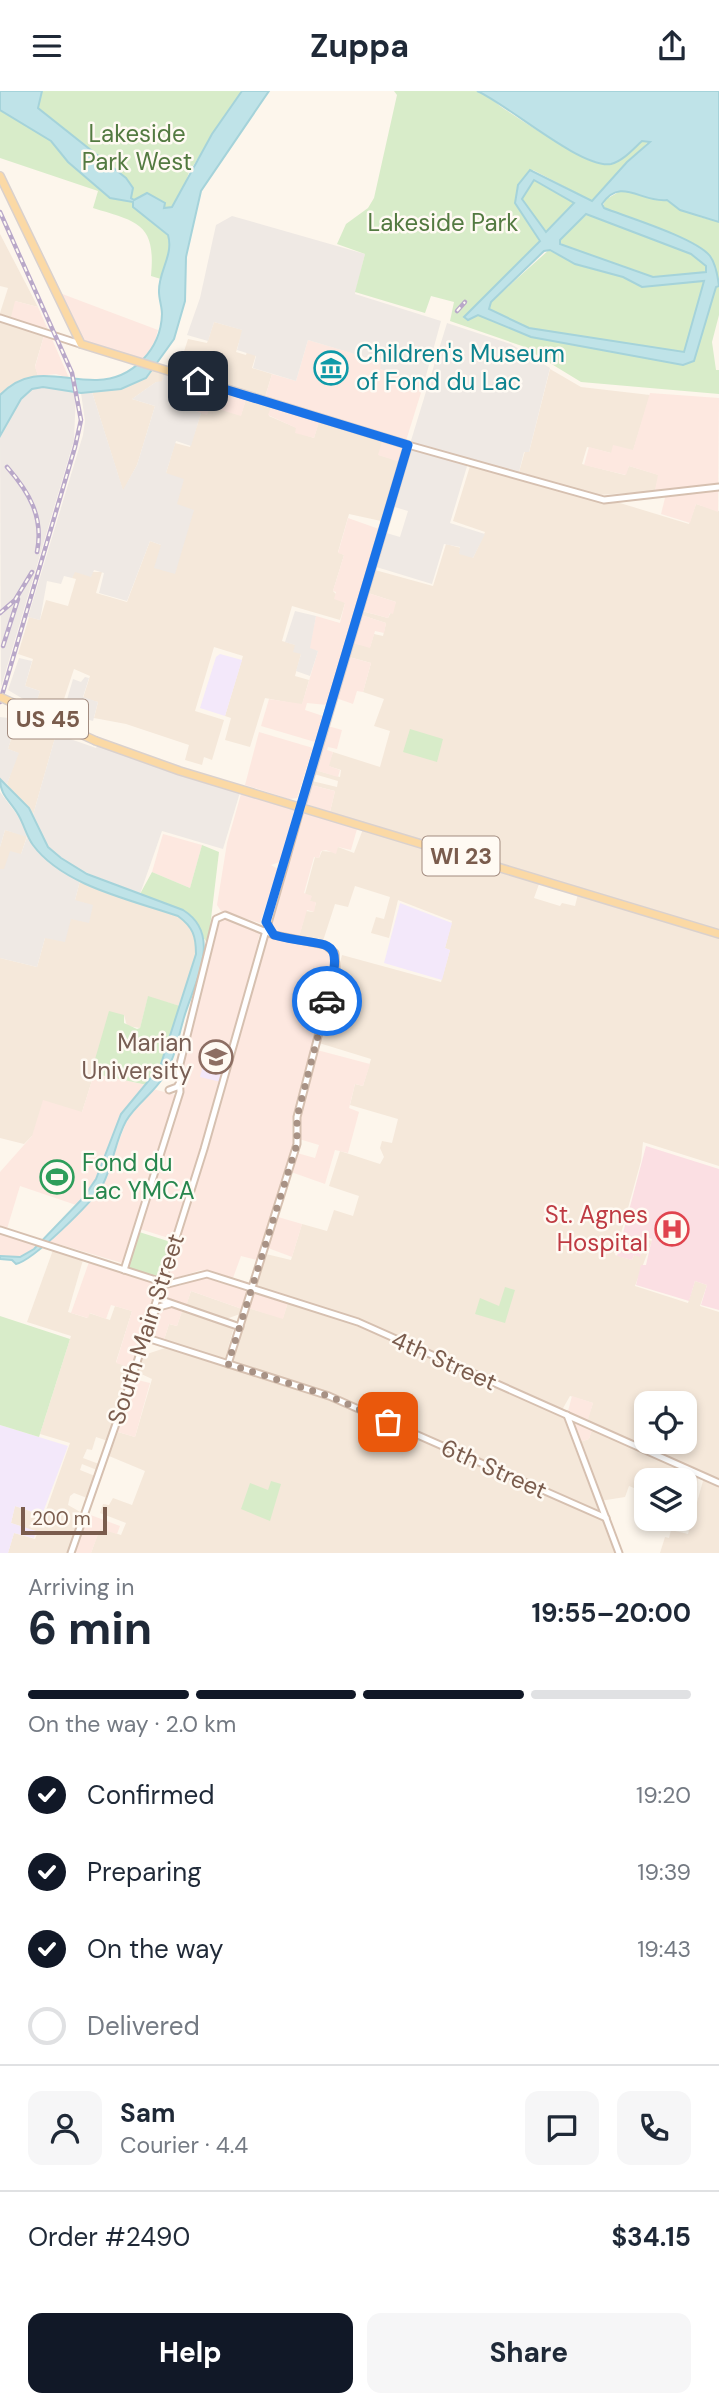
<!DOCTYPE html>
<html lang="en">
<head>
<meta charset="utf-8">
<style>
  :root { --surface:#fff; --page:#f6f6f7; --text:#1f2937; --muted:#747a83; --line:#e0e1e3; --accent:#111827 }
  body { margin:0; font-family:"DM Sans",sans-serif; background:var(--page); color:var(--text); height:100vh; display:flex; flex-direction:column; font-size:26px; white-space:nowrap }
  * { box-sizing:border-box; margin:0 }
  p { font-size:23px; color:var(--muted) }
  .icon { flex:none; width:38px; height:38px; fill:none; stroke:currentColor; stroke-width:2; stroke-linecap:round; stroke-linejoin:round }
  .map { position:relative; height:1462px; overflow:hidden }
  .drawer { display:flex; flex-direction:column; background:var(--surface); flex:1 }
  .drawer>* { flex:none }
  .tools { position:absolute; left:634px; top:1300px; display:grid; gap:14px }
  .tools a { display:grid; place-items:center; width:63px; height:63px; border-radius:14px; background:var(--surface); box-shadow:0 4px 10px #0003; font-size:35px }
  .scale { position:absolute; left:21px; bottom:18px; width:86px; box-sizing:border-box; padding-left:7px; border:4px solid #7a5c4d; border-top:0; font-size:19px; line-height:24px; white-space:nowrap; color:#7a5c4d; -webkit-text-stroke:5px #fffaf3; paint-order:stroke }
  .pin { position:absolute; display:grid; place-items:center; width:60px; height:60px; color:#fff; margin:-30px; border-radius:14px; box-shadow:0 4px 10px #0006 }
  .courier { position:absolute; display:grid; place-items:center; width:70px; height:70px; margin:-35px; border:5px solid #1a73e8; border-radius:50%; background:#fff; color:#222; box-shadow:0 2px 9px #0007 }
  .headline em { font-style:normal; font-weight:700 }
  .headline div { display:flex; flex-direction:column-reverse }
  .headline { display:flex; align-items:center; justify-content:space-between; height:119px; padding:0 28px }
  h1 { font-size:46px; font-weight:700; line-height:52px }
  .bar { display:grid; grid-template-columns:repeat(4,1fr); gap:10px 7px; align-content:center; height:84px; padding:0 28px }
  .bar i { height:9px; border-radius:5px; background:var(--line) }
  .bar .on { background:var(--accent) }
  .bar p { grid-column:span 4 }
  .line { display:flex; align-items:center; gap:18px; padding:0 28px; border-top:2px solid var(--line) }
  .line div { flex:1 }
  .round { display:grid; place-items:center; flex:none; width:74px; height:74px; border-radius:14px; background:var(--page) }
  ol { padding:0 28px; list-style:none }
  li { display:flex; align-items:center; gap:21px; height:77px }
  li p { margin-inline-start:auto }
  li .icon { padding:7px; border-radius:50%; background:var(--accent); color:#fff; stroke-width:4 }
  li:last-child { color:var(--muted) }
  li i { width:38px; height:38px; border:4px solid var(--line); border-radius:50% }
  .cta { display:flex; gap:14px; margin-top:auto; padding:14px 28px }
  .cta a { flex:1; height:80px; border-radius:14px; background:var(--accent); color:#fff; font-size:28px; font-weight:700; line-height:80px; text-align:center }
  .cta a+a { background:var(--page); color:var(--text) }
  header { display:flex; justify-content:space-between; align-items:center; height:91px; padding:0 28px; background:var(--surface); font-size:32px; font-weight:700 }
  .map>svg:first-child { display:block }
</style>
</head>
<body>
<header><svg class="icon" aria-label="menu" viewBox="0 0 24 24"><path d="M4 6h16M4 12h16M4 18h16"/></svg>Zuppa<svg class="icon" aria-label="share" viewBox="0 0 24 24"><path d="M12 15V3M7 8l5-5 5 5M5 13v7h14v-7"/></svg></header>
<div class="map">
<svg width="719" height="1462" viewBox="0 0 719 1462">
  <rect width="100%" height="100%" fill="#fdf6ec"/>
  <g fill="#f5e8da" fill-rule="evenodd">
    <path d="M0 143 38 216 15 210 45 241 35 275 38 285 10 294 0 304V222L8 197 0 195Z"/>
    <path d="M214 231 243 239 236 261 246 264 255 234 264 237 252 277 272 283 265 306 178 279 188 248 207 252Z"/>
    <path d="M154 276 166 279 162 291H156L132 308 155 315 137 374 123 400 92 301 122 298 146 287Z"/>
    <path d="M550 278 581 296 650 304 633 360 611 362 587 356 582 373 625 384 629 375 659 384 655 400 599 404 519 381 525 360 529 361Z"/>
    <path d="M246 308 271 316 269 325 297 337 296 341 314 347 319 330 383 349 379 364 399 370 381 430 349 423 338 461 344 464 333 500 345 512 340 529 292 515 282 550 296 554 301 563 295 585 309 589 302 614 265 607 250 656 225 649 231 627 225 625 243 565 214 556 195 620 224 629 212 669 204 666 202 674 185 669 189 654 126 633 94 627 98 611 83 607 90 585 74 578 61 617 35 614 40 600 25 595 33 568 18 563 29 526 40 529 46 509 68 515 76 488 72 487 74 481H102L96 502 127 511 150 450 161 454 177 413 166 382 175 352 190 356 201 322 207 323 211 310 223 313 222 318 241 324Z"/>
    <path d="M470 375 596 410 620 412 689 433 696 413 719 420V840L330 721 335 700 311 694 312 690 337 696 338 690 314 683 315 679 340 686 341 679 328 675 333 661 380 676 390 640 374 635 384 608 363 601 371 572 349 566 353 552 370 556 374 543 383 545 386 532 361 524 362 520 388 527 396 511 368 502 375 479 433 495 446 453 461 457 473 467 485 441 453 430Z"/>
    <path d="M17 628 56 643 33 724 7 693 18 662 8 658Z"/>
    <path d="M363 738 539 793 534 807 560 815 562 812 575 815 578 803 719 846V1075L643 1051 641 1070 615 1164 632 1169 634 1164 640 1165 645 1148 652 1150 635 1195 688 1212 695 1190 707 1194 700 1215 719 1221V1389L587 1330 593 1312 570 1305 562 1319 348 1225 256 1195 266 1163 291 1169 302 1133 327 1140 334 1119 353 1125 359 1105 329 1095 340 1060 380 1073 384 1066 380 1057 382 1050 392 1052 398 1028 350 1014 355 993 363 995 371 968 319 952 342 864 441 891 450 859 445 857 452 830 398 809 389 847 371 842 376 826 384 828 390 806 355 795 348 816 335 813 323 850 299 846 306 820 313 821 316 812 310 810 311 805 305 803 315 766 319 767 322 760 333 761 338 756 354 762ZM646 1312H684V1351H646Z"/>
    <path d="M5 739 27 745 21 763 4 779 0 778V756Z"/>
    <path d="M80 790 178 825 188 832 194 842 196 863 187 891 180 915 148 906 140 937 127 935 124 924 91 982 94 983 82 1021 32 1045 24 1053 0 1047V867L37 876 45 847 75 809Z"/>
    <path d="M53 1159 83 1169 68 1221 87 1227 89 1222 110 1229 115 1215 132 1220 116 1271 131 1277 108 1350 96 1346 92 1359 87 1358 83 1367 99 1373 97 1379 82 1373 80 1379 95 1385 87 1407 74 1402 70 1405 68 1414 82 1422 67 1462H8L14 1442 35 1448 38 1441 11 1432 15 1415 44 1425 70 1352 40 1343 71 1245 27 1231Z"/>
    <path d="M191 1200 242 1218 240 1223 226 1228 186 1215Z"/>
    <path d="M288 1211 359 1234 563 1325 599 1420 414 1339 417 1321 395 1313 389 1329 334 1304 233 1271 248 1217 283 1227Z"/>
    <path d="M182 1220 234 1236 225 1268 164 1249 169 1233 177 1235Z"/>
    <path d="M168 1256 323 1305 599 1427 604 1431 616 1462H91L100 1437 121 1444 126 1432 100 1422 103 1413 109 1414 113 1407 132 1414 145 1380 109 1365 118 1341 135 1346 152 1288 137 1281 141 1265Z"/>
    <path d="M592 1338 698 1385 696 1403 684 1398V1390H646V1402L629 1395 625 1406 600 1410 580 1351 589 1348Z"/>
    <path d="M707 1389 719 1395V1462H660L665 1446 669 1447 671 1439 688 1443 703 1390Z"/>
  </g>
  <g fill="#fde8e0">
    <path d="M57 201 158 239 152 261 140 272 81 253Z"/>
    <path d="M15 210 38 216 69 287 56 283 38 285 35 276 45 241 10 230Z"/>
    <path d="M308 249 382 271 380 278 424 292 405 353 403 372 378 364 383 347 320 328 314 347 295 342 296 337 268 324 272 313 264 310 272 283 296 290Z"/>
    <path d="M198 290 247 305 241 325 221 319 222 313 212 310 207 324 189 318Z"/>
    <path d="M650 302 719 307 718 421 696 413 690 432 661 423 666 403 654 404 658 384 629 375 626 384 584 374 589 356 611 362 613 354 633 359Z"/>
    <path d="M348 427 379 438 327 614 307 612 305 619 323 625 315 651 261 635 269 608 302 613 318 560 309 558 316 525 340 532 345 512 334 508 336 501 333 500 344 464 338 462Z"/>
    <path d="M368 502 396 511 393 523 390 522 388 527 362 520Z"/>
    <path d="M361 524 386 532 384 542 375 540 370 557 353 552Z"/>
    <path d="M349 566 371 572 363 601 357 600 353 613 336 607Z"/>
    <path d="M328 635 342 639 337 658 328 656 327 659 333 661 329 675 340 679 338 686 315 679Z"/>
    <path d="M259 641 313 657 297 707 289 708 245 694Z"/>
    <path d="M311 694 335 700 330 721 307 713Z"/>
    <path d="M241 703 295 719 280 771 271 774 278 778 260 832 221 820 217 814 227 752Z"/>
    <path d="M307 722 357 738 351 759 338 756 336 763 326 759 321 760 319 767 314 766 304 802 312 805 310 810 316 811 314 821 307 819 299 846 276 840 270 835 304 723Z"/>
    <path d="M163 743 202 754 190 797 152 781Z"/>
    <path d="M226 827 261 840 258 849 264 851 267 843 324 856 332 862 334 871 292 1031 293 1054 257 1169 241 1165 233 1187 201 1179 170 1189 167 1186 178 1150 140 1138 183 999 182 979 217 833Z"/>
    <path d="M317 959 370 973 363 995 355 993 349 1017 359 1021 348 1062 335 1059 325 1093 291 1081 297 1062 315 1067 319 1054 299 1048 298 1030Z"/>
    <path d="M94 983 147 994 121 1023 96 1088 76 1114 20 1095 6 1141 37 1151 34 1158 20 1166 0 1165V1081L32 1045 43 1009 82 1021Z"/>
    <path d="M153 998 176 1004 122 1172 48 1150 103 1092 127 1029Z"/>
    <path d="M278 1126 302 1133 292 1166 268 1157Z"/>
    <path d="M89 1171 157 1193 131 1277 116 1272 132 1220 111 1214 106 1228 90 1222 88 1227 71 1222Z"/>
    <path d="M202 1186 247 1199 242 1218 191 1200 186 1215 161 1206 165 1195H179Z"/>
    <path d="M254 1201 288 1211 283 1228 248 1217Z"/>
    <path d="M168 1215 182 1220 177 1235 169 1233 164 1249 149 1243 158 1219Z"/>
    <path d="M134 1288 150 1292 135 1346 118 1341Z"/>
    <path d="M572 1305 593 1312 587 1332 593 1336 589 1348 577 1352 567 1324Z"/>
    <path d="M88 1423 120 1435 117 1443 100 1438 91 1462H77L74 1461Z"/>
  </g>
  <g fill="#efe9e4">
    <path d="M232 125 365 163 355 203 441 230 424 292 380 278 381 271 308 249 296 290 253 277 256 265 237 259 242 239 214 231 208 250 187 244 200 207 216 134Z"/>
    <path d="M447 232 511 253 550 277 529 361H524L518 385 468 372 450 432 485 443 473 467 459 463 460 456 444 453 432 493 373 475 383 441 400 446 408 420 391 415Z"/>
    <path d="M166 279 198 290 189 318 201 322 191 355 176 350 166 382 184 388 177 413 194 419 175 483 154 477 161 454 150 450 127 510 99 502 104 482 94 479 91 486 75 481 72 487 64 485 61 493 47 490 40 529 28 526 83 344 85 330 81 302 92 301 123 399 137 374 155 315 132 308 156 291 162 290Z"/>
    <path d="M43 296 76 301 74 349 1 596 0 345 21 308 32 298Z"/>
    <path d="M295 520 316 525 310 557 318 560 310 585 296 580 301 563 293 561 295 554 285 551Z"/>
    <path d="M19 567 32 570 25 595 40 600 35 615 8 599Z"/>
    <path d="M85 586 89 587 83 606 98 611 93 630 63 622 73 588 81 591Z"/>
    <path d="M0 626 17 628 8 658 19 662 7 693 0 688Z"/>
    <path d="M56 643 96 657 99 652 241 698 223 758 162 740 140 803 72 776 48 757 33 724Z"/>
    <path d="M0 701 55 774 80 790 75 809 93 814 89 832 71 828 65 851 45 847 37 876 0 867V778H4L10 760 21 763 27 746 5 739 0 756Z"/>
  </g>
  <g fill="#f3e8fa">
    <path d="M220 563 242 569 225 625 200 617 216 566Z"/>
    <path d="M400 812 452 832 445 857 450 859 442 889 384 872Z"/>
    <path d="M210 950 229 958 221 991 200 986Z"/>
    <path d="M0 1334 68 1355 42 1424 15 1415 11 1432 36 1440 34 1447 14 1442 8 1462H0Z"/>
  </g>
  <path fill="#fbdfe3" d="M646 1055 719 1078V1219L701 1214 707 1194 695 1190 689 1210 636 1194 641 1174H646L652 1148 646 1146 640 1166 634 1164 632 1169 617 1165Z"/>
  <g fill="#d8ecc9">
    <path d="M0 0H242L189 81 168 144 170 158 161 188 151 185C156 132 138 131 93 117L98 100 0 67Z"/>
    <path d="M394 0H477C490 5 497 14 509 21 543 44 576 64 617 71L642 50 650 49 592 110 533 79 518 94 515 111 540 151 468 229 478 224 531 246 681 272 694 269 716 196 719 195V224L712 251 716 279H719V303L581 291 522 255 450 230 454 211 431 205 425 222 355 201 365 163 337 153 346 133 368 117 374 107 397 4Z"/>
    <path d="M534 89 574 112 546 141 522 108Z"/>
    <path d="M622 99 667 109 700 126 719 131V190L699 156 603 116 605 109Z"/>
    <path d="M587 123 691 163 707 175 706 182 653 186 563 155 559 149Z"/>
    <path d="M550 158 575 173 624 186 642 196 704 190 684 261 529 237 489 218 491 211Z"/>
    <path d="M410 638 443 648 437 671 403 661Z"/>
    <path d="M202 754 219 761 208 853 183 819 140 803 152 781 190 797Z"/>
    <path d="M148 905 180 915C171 941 166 974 147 994L91 982 109 920 124 924V932L137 938 140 937Z"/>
    <path d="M136 1140 174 1152 162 1191 124 1179Z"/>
    <path d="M505 1196 515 1199 505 1232 475 1223 480 1207 499 1215Z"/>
    <path d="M0 1225 70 1248 39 1346 0 1334Z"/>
    <path d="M271 1390 281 1393 270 1430 241 1418 250 1392 268 1399Z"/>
  </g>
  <g fill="#bfe3e8" stroke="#a5d3da" stroke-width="2" fill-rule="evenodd">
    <path d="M0 0H42L38 17 126 87 133 97 131 107 134 109 147 102 165 112 164 117 172 116 212 43 242 0H269L201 100 186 166 185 210 174 248 146 287 121 298 81 302 43 296 32 298 21 308 0 345V304C31 272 61 290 97 289 133 288 161 258 162 223 162 216 159 208 159 201 158 181 174 164 168 144L133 116V111L110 107 68 71 51 50 0 19Z"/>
    <path d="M477 0H719V131L680 119 667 109C641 112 621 85 602 113L604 117C627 126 696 147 710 165 716 173 718 187 719 195L716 196 694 270 683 274 531 246 478 224 468 229 464 226 540 150 515 112 518 94 530 79 592 110 627 71 650 51 642 50C633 58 623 70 611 73 581 78 506 12 477 0ZM534 89 574 112 546 141 522 108ZM586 123 691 163 706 175V181L653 186 560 153V149ZM550 159 575 173 623 186 642 196 704 190 684 261 529 237 489 218 491 211 544 160Z"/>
    <path d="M0 688 29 717 48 756 61 767 87 783 183 819C225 845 192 895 183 930 177 951 175 967 164 985 154 1002 136 1013 126 1030 115 1050 113 1075 102 1095 91 1112 34 1169 16 1173L12 1169 0 1168V1165L20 1166 34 1158 83 1107 96 1088 121 1023 160 976 196 863C196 845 193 836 178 825 132 809 63 795 33 754 27 746 24 734 19 725 11 710 0 705 0 688Z"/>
  </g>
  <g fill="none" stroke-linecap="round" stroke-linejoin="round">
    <defs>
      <g id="secondary">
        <path d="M0 227 80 253"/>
        <path d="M408 354 604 409 719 396"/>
        <path d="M169 999 177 996 180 991"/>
        <path d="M0 1139 168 1193 207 1183 358 1231 719 1392"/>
        <path d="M124 1179 180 1001 179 977 216 828 225 824 274 844 325 854 335 862 336 876 297 1026V1053L228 1273"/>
        <path d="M156 1207 240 1236"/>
        <path d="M153 1223 159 1216 170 1213"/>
        <path d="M144 1246 329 1305 606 1427"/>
        <path d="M567 1324 619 1462"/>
        <path d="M71 1462 133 1284 204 1058 301 716"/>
      </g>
      <g id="primary">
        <path d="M0 85 81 253 408 354 301 716"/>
        <path d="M96 650 180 680 719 843"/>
      </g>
    </defs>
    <use href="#secondary" stroke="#d6c0b0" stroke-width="9"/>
    <use href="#primary" stroke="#dad1cd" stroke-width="10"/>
    <use href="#secondary" stroke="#fff" stroke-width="5"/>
    <use href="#primary" stroke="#fbd9a5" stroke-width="7"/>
    <defs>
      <g id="rail">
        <path d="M0 121 72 282 81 329 75 356 0 611"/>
        <path d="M457 220 465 211"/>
        <path d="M7 376C29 401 44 426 37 461"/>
        <path d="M0 522 15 509 32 481"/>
        <path d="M3 555 18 508"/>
      </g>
    </defs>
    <use href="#rail" stroke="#b9a8c9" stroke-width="4.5"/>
    <use href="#rail" stroke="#fffaf3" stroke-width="2" stroke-dasharray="5" stroke-linecap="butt"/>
    <defs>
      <path id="primary-bridge" d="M0 606 96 650"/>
    </defs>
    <use href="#primary-bridge" stroke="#dad1cd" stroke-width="10" stroke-linecap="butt"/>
    <use href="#primary-bridge" stroke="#fbd9a5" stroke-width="7"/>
  </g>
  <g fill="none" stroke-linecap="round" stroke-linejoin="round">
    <path stroke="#a89285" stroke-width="7" stroke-dasharray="0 12.6" d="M327 910 297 1026V1053L228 1273 329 1305 388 1331"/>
    <path stroke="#1a73e8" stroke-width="9" d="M198 290 408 354 266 831 274 844C330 859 346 839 327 910"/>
  </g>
  <defs>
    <symbol id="museum-ring" viewBox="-11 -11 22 22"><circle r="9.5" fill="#fffaf3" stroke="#0f9aa8" stroke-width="1.5"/><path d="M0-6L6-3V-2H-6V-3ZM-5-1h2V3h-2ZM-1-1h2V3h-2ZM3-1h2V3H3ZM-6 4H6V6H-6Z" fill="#0f9aa8"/></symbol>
    <symbol id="university-ring" viewBox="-11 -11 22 22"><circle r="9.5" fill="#fffaf3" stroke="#8d6e63" stroke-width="1.5"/><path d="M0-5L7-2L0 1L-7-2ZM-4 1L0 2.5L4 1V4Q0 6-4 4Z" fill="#8d6e63"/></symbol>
    <symbol id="stadium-ring" viewBox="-11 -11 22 22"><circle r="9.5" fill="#fffaf3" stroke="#2e9e5b" stroke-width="1.5"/><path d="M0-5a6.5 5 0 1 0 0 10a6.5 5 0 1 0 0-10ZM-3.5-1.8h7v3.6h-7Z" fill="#2e9e5b"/></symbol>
    <symbol id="hospital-ring" viewBox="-11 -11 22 22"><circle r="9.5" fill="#fffaf3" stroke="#e0444e" stroke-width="1.5"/><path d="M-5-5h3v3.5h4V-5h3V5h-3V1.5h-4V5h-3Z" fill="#e0444e"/></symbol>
  </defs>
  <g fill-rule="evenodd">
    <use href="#museum-ring" x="312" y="258" width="38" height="38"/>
    <use href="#university-ring" x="197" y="947" width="38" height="38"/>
    <use href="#stadium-ring" x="38" y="1067" width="38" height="38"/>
    <use href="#hospital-ring" x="653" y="1119" width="38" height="38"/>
  </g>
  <g text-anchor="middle" stroke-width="5" stroke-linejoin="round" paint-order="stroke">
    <g fill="#fffaf3" stroke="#a28b7f" stroke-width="2">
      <rect x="8" y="608.5" width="80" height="39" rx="5"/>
      <rect x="422.5" y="745.5" width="77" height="39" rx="5"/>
    </g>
    <g font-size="23" font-weight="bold" fill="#7a5c4d">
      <text x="48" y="636">US 45</text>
      <text x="461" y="773">WI 23</text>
    </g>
    <g font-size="24" fill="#537a41" stroke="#fffaf3">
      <text x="137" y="51">Lakeside<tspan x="137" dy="28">Park West</tspan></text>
      <text x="443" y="140">Lakeside Park</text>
    </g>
    <g font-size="24" fill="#0d838f" stroke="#fffaf3" text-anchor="start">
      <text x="356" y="271">Children's Museum<tspan x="356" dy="28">of Fond du Lac</tspan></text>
    </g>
    <g font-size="24" fill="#785e54" stroke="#fffaf3" text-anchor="end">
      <text x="192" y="960">Marian<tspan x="192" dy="28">University</tspan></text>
    </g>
    <g font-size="24" fill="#27864d" stroke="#fffaf3" text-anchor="start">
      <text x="82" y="1080">Fond du<tspan x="82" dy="28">Lac YMCA</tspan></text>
    </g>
    <g font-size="24" fill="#be3a42" stroke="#fffaf3" text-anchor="end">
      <text x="648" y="1132">St. Agnes<tspan x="648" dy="28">Hospital</tspan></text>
    </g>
    <g font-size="24" fill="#7a5c4d" stroke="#fffaf3">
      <text transform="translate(146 1238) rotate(-72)" y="8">South Main Street</text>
      <text transform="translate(444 1270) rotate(24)" y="8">4th Street</text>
      <text transform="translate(494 1378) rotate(24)" y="8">6th Street</text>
    </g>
  </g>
</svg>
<div class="tools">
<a><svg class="icon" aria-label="locate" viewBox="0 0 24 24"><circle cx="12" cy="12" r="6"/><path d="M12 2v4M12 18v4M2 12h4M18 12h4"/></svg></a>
<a><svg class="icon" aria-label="layers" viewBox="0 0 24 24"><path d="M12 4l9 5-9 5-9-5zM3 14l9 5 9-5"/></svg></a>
</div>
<div class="scale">200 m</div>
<div class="pin" style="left:388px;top:1331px;background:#ea580c"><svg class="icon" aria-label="bag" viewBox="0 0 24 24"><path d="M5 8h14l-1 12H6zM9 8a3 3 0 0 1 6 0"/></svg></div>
<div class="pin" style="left:198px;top:290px;background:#1f2937"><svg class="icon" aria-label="home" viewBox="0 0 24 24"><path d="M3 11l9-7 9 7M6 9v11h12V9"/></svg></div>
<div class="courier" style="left:327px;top:910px"><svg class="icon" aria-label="car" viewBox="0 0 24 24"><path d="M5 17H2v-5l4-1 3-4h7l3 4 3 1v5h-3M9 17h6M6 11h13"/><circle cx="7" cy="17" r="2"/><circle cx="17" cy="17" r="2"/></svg></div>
</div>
<section class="drawer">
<div class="headline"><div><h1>6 min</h1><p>Arriving in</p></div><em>19:55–20:00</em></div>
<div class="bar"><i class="on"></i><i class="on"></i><i class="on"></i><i></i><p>On the way · 2.0 km</p></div>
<ol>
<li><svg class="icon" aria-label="check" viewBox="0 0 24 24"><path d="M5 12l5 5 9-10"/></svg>Confirmed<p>19:20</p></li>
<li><svg class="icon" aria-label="check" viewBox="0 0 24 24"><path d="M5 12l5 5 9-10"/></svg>Preparing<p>19:39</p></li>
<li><svg class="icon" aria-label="check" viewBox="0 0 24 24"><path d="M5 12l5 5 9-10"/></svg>On the way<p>19:43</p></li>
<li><i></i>Delivered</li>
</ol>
<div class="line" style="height:126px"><a class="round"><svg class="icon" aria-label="person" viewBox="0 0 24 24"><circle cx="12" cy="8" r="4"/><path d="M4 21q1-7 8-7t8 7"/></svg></a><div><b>Sam</b><p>Courier · 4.4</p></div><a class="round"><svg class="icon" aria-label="chat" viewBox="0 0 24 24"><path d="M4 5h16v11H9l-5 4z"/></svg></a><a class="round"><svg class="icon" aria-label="phone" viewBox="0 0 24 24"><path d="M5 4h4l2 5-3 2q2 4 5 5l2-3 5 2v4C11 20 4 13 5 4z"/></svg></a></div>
<div class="line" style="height:91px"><div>Order #2490</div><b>$34.15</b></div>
<div class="cta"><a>Help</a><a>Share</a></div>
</section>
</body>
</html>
